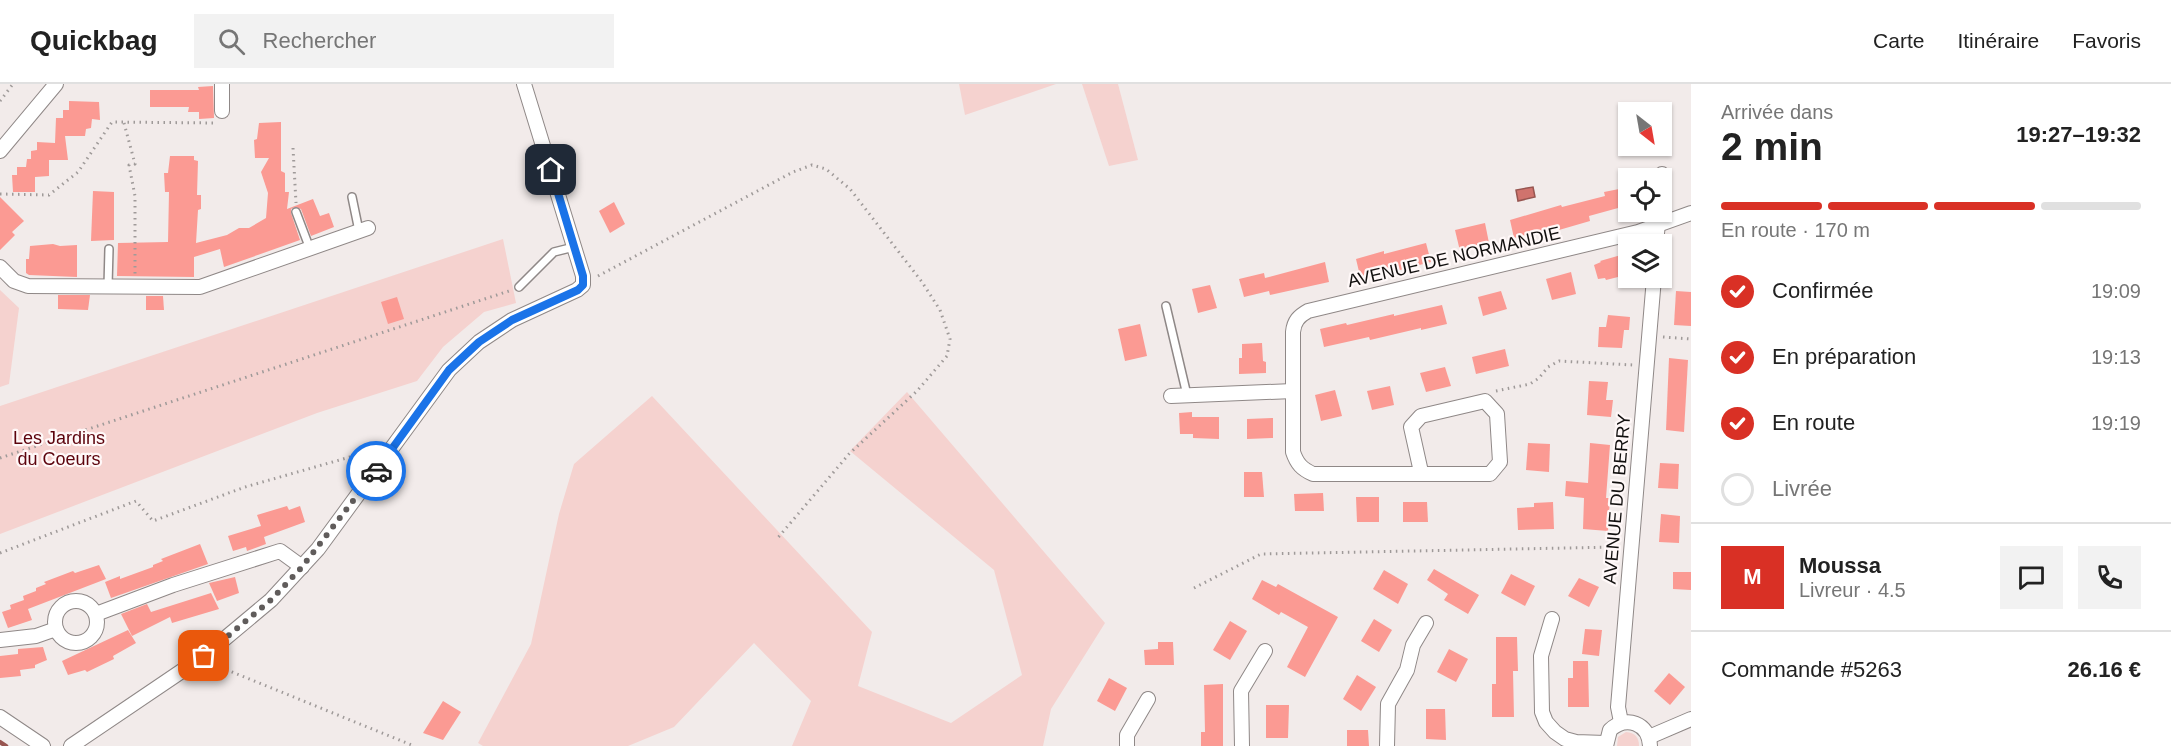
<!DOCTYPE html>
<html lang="fr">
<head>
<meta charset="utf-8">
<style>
  :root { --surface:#fff; --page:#f2f2f2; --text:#222; --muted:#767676; --line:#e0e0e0; --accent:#d93025 }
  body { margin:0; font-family:Helvetica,sans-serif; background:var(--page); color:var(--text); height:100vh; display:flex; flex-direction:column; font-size:22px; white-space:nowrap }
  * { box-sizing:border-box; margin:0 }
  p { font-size:20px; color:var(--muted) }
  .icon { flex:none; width:33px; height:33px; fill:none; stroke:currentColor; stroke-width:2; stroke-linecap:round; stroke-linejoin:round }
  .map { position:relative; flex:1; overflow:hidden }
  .sheet { display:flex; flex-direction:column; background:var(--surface); width:480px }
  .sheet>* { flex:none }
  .needle { width:39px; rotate:149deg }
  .fabs { position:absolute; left:1618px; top:18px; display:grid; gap:12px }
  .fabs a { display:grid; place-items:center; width:54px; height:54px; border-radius:0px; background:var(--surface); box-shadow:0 2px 4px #0004; font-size:30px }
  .pin { position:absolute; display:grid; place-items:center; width:51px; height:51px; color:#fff; margin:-26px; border-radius:12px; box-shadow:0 3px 9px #0006 }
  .courier { position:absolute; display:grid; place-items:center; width:60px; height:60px; margin:-30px; border:4px solid #1a73e8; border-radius:50%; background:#fff; color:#222; box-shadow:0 2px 8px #0007 }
  .head em { font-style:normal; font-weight:700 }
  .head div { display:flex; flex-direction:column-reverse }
  .head { display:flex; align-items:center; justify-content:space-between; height:102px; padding:0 30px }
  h1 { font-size:39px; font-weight:700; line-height:45px }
  .bar { display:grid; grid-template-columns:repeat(4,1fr); gap:9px 6px; align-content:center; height:72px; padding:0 30px }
  .bar i { height:8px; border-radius:4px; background:var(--line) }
  .bar .active { background:var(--accent) }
  .bar p { grid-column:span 4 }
  .line { display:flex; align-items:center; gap:15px; padding:0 30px; border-top:2px solid var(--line) }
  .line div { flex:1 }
  .round { display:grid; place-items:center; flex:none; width:63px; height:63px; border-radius:0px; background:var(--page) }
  ol { padding:0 30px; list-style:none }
  li { display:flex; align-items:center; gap:18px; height:66px }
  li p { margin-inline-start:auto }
  li .icon { padding:6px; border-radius:50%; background:var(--accent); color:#fff; stroke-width:4 }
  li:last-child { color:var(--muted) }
  li i { width:33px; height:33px; border:3px solid var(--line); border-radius:50% }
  header { display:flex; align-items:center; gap:36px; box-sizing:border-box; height:84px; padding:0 30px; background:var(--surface); border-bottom:2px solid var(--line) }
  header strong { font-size:28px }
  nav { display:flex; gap:33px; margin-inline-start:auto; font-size:21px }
  .search { width:420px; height:54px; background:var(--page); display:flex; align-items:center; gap:15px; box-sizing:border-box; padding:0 21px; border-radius:0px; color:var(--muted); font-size:22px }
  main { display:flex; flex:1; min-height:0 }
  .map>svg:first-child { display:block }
</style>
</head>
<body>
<header>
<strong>Quickbag</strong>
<div class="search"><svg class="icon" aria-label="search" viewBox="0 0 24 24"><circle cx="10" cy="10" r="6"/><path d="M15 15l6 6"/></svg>Rechercher</div>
<nav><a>Carte</a><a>Itinéraire</a><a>Favoris</a></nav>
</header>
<main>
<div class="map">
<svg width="1691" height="662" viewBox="0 0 1691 662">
  <rect width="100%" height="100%" fill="#f2ebea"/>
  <g fill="#f5d2cf">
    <path d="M959 0H1056L965 31Z"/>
    <path d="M1082 0H1118L1138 76 1109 82Z"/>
    <path d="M503 155 516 219 484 228 443 263 417 297 317 329 0 450V322Z"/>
    <path d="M0 206 19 224 9 300 0 303Z"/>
    <path d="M907 308 1105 539 1051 625 1043 662H792L811 617 754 559 674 643 628 662H483L478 659 531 560 559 430 574 380 652 312 872 548 858 602 951 639 1022 591 994 486 850 367Z"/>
    <path d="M1626 648C1635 649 1639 653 1639 662H1617L1618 653Z"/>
  </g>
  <path fill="#d0736d" stroke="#975550" stroke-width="1.5" d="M1533 103 1535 113 1518 117 1516 106Z"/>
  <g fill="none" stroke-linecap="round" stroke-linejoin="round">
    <path stroke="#975550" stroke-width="4.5" d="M0 658 6 662"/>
  </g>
  <g fill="#fb9a93">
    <path d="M213 2 214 34 199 35V28H188L189 23H150V6H199L198 3Z"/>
    <path d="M69 17 99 18 100 36 92 35 91 44 86 45 85 52H65L68 76H49V92L35 93V108H13L12 91H17V83H26L27 75H31V67L37 66V58L55 59 56 34H63V26H69Z"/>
    <path d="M281 38V87L285 89V108H289L287 125 313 115 320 132 329 129 334 143 311 152 301 125 295 123 291 125V129L300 156 224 183 220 165 194 173V193L117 192 118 159 168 158 169 108H165L164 89H168L170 72H194V76L198 77 197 111H201V125L198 126 196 159 227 151 239 144H249L266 134 268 109 261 88 269 74H255L254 56 257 55 259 39Z"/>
    <path d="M1629 103V121L1589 132 1590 137 1559 146V143L1514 154 1510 136 1561 121 1562 123 1605 112 1604 108Z"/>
    <path d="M93 107 114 108V156L91 157Z"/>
    <path d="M0 113 24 137 12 148 15 151 0 166Z"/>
    <path d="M614 118 625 140 610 149 599 127Z"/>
    <path d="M1485 139 1489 159 1460 167 1455 146Z"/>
    <path d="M1426 159 1431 178 1361 196 1356 175 1384 167V170Z"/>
    <path d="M53 160 60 162 77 161V193L29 191 26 189V175H29L30 162Z"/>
    <path d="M1621 171 1626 191 1606 196 1605 194 1598 195 1594 181 1601 178 1600 177Z"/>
    <path d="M1325 178 1329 198 1270 211 1269 207 1244 213 1239 195 1264 189 1265 194Z"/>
    <path d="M1571 188 1576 210 1552 216 1546 195Z"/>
    <path d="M1210 201 1217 224 1198 229 1192 205Z"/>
    <path d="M1501 207 1507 225 1483 232 1478 213Z"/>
    <path d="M1676 207 1691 208V242L1674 241Z"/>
    <path d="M58 211H90L88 226 58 225Z"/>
    <path d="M146 212H163L164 226H146Z"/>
    <path d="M397 213 404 235 388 240 381 218Z"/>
    <path d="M1442 221 1447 240 1421 246V244L1370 256 1369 253 1324 263 1320 245 1346 239 1347 241 1394 230V232Z"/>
    <path d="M1608 231 1630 233 1629 246H1624L1622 264 1598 263 1599 243H1606Z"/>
    <path d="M1140 240 1147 272 1125 277 1118 245Z"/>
    <path d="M1262 259 1263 277 1266 278V289L1239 290V274H1242V260Z"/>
    <path d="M1505 265 1509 282 1476 290 1472 273Z"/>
    <path d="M1669 274 1688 276 1684 348 1666 346Z"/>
    <path d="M1445 283 1451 302 1426 308 1420 289Z"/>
    <path d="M1589 297 1608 298 1606 316H1613L1611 333 1587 331Z"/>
    <path d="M1390 302 1394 321 1372 326 1367 307Z"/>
    <path d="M1335 306 1342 332 1321 337 1315 311Z"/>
    <path d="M1192 328V333H1219V355L1193 354V350H1180L1179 329Z"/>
    <path d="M1273 334V354L1247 355V335Z"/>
    <path d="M1528 359 1550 360 1549 388 1526 386Z"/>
    <path d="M1590 359 1610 361 1606 414H1610L1608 447 1583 445 1584 414 1565 412 1566 397 1588 399Z"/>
    <path d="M1660 379 1679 380 1678 405 1658 404Z"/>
    <path d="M1244 388H1262L1264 413H1244Z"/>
    <path d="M1323 409 1324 427H1295L1294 410Z"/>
    <path d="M1356 413H1379V438H1357Z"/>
    <path d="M1403 418H1427L1428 438H1403Z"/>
    <path d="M1553 418 1554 445 1518 446 1517 424 1534 423V419Z"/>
    <path d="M287 422 289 426 300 422 305 438 264 453 266 460 247 467 246 463 233 467 228 452 261 442 257 431Z"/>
    <path d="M1661 430 1680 432 1679 459 1659 458Z"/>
    <path d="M200 460 208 480 111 514 105 498 120 492V495L153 483V481L163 477 161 475Z"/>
    <path d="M99 481 106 495 28 525 32 536 8 544 2 528 11 525 10 521 24 516 23 512 36 507V504L46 500 44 498 73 487 75 489Z"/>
    <path d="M1434 485 1479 511 1468 530 1444 516 1448 510 1427 496Z"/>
    <path d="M1384 486 1408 500 1398 520 1373 505Z"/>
    <path d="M1673 488H1691V506L1673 505Z"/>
    <path d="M1511 490 1535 502 1525 522 1501 509Z"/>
    <path d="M235 493 239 509 217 517 209 499Z"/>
    <path d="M1579 494 1599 503 1589 523 1568 512Z"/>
    <path d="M1262 496 1276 503 1278 500 1338 533 1305 593 1287 583 1308 543 1281 528 1279 531 1252 515Z"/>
    <path d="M211 509 219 525 172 539 170 533 132 552 121 530 147 520 151 528Z"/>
    <path d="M1374 535 1392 546 1379 568 1361 557Z"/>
    <path d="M1230 537 1247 547 1230 576 1213 566Z"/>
    <path d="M1585 545 1602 546 1599 572 1582 570Z"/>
    <path d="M128 546 136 559 113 572 114 575 87 588 85 586 68 591 62 577Z"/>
    <path d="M1496 553H1517L1518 587H1513L1514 633H1492V600H1496Z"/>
    <path d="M1158 558H1173L1174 581H1145L1144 566 1158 565Z"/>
    <path d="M43 563 47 576 35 581V584L20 586 21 592 0 594V572L18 570V565Z"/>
    <path d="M1449 565 1468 575 1456 598 1437 588Z"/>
    <path d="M1573 577H1588L1589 623H1568V594H1573Z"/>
    <path d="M1669 589 1685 603 1670 621 1654 607Z"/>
    <path d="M1357 591 1376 603 1361 627 1343 615Z"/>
    <path d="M1109 594 1127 604 1115 627 1097 617Z"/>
    <path d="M1223 600V662H1201V648H1205L1204 601Z"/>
    <path d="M443 617 461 628 443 656 423 649Z"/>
    <path d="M1266 621H1289L1288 654H1266Z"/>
    <path d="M1426 625H1445L1446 656 1426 655Z"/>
    <path d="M1347 646H1368L1369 662H1347Z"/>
  </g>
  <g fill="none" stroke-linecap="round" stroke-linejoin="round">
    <defs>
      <g id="lane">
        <path d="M352 113 359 147"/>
        <path d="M296 128 310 165"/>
        <path d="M108 202 109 165"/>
        <path d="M519 203 554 168 574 163"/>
        <path d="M1166 222 1187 311"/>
      </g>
      <g id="street">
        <path d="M222 27V0"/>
        <path d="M0 67 56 0"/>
        <path d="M1662 94V90"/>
        <path d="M1656 160 1659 128"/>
        <path d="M0 183 14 197 28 202 200 203 368 144"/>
        <path d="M1171 312 1293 307"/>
        <path d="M1421 388 1411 343 1421 332 1485 317 1497 330 1500 378 1490 390H1313C1302 385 1297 380 1293 368V248C1294 237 1299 232 1308 227L1638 148 1691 129"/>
        <circle cx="76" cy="538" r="21"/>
        <path d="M96 530 173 501 280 467 302 483"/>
        <path d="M1552 535 1541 572 1542 628 1546 638 1555 648 1565 655 1576 658 1605 659"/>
        <path d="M0 556 36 552 56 545"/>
        <path d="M0 633 43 662"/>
        <path d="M1621 638 1618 623 1654 194"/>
        <path d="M1649 653 1691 635"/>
        <path d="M71 662 204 572 271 516 318 465 449 286 479 258 512 236 577 206 583 201V192L524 0"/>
        <path d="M1127 662V651L1148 615"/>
        <path d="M1242 662 1241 607 1265 567"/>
        <path d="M1387 662 1388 620 1407 586 1413 561 1426 539"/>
        <path d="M1606 662 1610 646C1626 631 1649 639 1650 662"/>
      </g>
    </defs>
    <use href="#lane" stroke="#8f8887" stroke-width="10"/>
    <use href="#street" stroke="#8f8887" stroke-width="16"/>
    <g stroke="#9f9a99" stroke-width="3" stroke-dasharray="1.5 4.5" stroke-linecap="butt">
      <path d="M0 17 13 0"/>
      <path d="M124 39 135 80 129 81 135 112V191"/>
      <path d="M293 64 296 119"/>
      <path d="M0 110 49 111 78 88 112 38 214 39"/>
      <path d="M598 192 793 88 812 81 826 85 850 105 922 198 940 226 950 255 947 272 917 307 849 370 776 456"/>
      <path d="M1663 253 1691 255"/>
      <path d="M1496 307 1530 300 1539 294 1548 283 1559 277 1633 281"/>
      <path d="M0 374 509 207"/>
      <path d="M0 469 136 417 153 437 245 403 371 367"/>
      <path d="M1194 504 1261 470 1617 463"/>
      <path d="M215 581 414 662"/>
    </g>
    <use href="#lane" stroke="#fff" stroke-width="7"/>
    <use href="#street" stroke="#fff" stroke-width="14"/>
  </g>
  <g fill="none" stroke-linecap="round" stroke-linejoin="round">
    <path stroke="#605c5b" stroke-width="6" stroke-dasharray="0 10.8" d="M204 572 271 516 302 483 376 387"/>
    <path stroke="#1a73e8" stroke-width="8" d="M376 387 449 286 479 258 512 236 578 206 583 201V192L551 86"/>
  </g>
  <g text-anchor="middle" stroke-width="4.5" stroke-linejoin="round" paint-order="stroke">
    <g font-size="18" fill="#110f0e" stroke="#fff8f8">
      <text transform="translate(1454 173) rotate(-13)" y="6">AVENUE DE NORMANDIE</text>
      <text transform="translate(1617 415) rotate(-85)" y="6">AVENUE DU BERRY</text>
    </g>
    <g font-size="18" fill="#5c030c" stroke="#fff8f8">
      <text x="59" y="360">Les Jardins<tspan x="59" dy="21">du Coeurs</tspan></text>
    </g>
  </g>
</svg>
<div class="fabs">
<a><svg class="needle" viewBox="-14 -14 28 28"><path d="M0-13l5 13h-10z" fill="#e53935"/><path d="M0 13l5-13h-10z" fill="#767676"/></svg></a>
<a><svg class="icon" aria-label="locate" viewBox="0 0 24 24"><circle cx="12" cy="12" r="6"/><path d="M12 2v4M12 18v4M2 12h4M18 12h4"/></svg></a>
<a><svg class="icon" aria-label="layers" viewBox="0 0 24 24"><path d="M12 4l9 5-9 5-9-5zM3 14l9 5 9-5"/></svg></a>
</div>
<div class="pin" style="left:204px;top:572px;background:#ea580c"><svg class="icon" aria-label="bag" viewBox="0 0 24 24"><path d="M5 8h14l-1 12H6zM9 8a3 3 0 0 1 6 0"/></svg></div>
<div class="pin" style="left:551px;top:86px;background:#1f2937"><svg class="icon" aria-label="home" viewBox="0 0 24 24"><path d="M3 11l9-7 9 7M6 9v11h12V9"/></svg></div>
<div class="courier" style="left:376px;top:387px"><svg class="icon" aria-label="car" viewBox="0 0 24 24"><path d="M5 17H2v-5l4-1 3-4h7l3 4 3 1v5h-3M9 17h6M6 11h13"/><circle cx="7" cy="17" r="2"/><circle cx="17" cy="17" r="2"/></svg></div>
</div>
<section class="sheet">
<div class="head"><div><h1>2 min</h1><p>Arrivée dans</p></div><em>19:27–19:32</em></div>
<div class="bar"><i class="active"></i><i class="active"></i><i class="active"></i><i></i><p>En route · 170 m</p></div>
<ol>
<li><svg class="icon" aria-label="check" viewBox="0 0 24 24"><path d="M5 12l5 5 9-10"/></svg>Confirmée<p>19:09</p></li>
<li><svg class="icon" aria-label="check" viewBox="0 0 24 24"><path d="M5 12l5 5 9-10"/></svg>En préparation<p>19:13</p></li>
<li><svg class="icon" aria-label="check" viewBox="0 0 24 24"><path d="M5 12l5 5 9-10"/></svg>En route<p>19:19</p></li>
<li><i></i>Livrée</li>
</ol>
<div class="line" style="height:108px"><b class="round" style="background:var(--accent);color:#fff">M</b><div><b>Moussa</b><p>Livreur · 4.5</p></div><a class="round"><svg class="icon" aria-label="chat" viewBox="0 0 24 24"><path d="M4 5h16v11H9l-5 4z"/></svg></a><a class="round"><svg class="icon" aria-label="phone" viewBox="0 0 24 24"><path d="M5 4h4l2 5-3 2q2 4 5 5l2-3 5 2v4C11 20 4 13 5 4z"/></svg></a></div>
<div class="line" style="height:78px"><div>Commande #5263</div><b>26.16 €</b></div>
</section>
</main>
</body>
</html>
